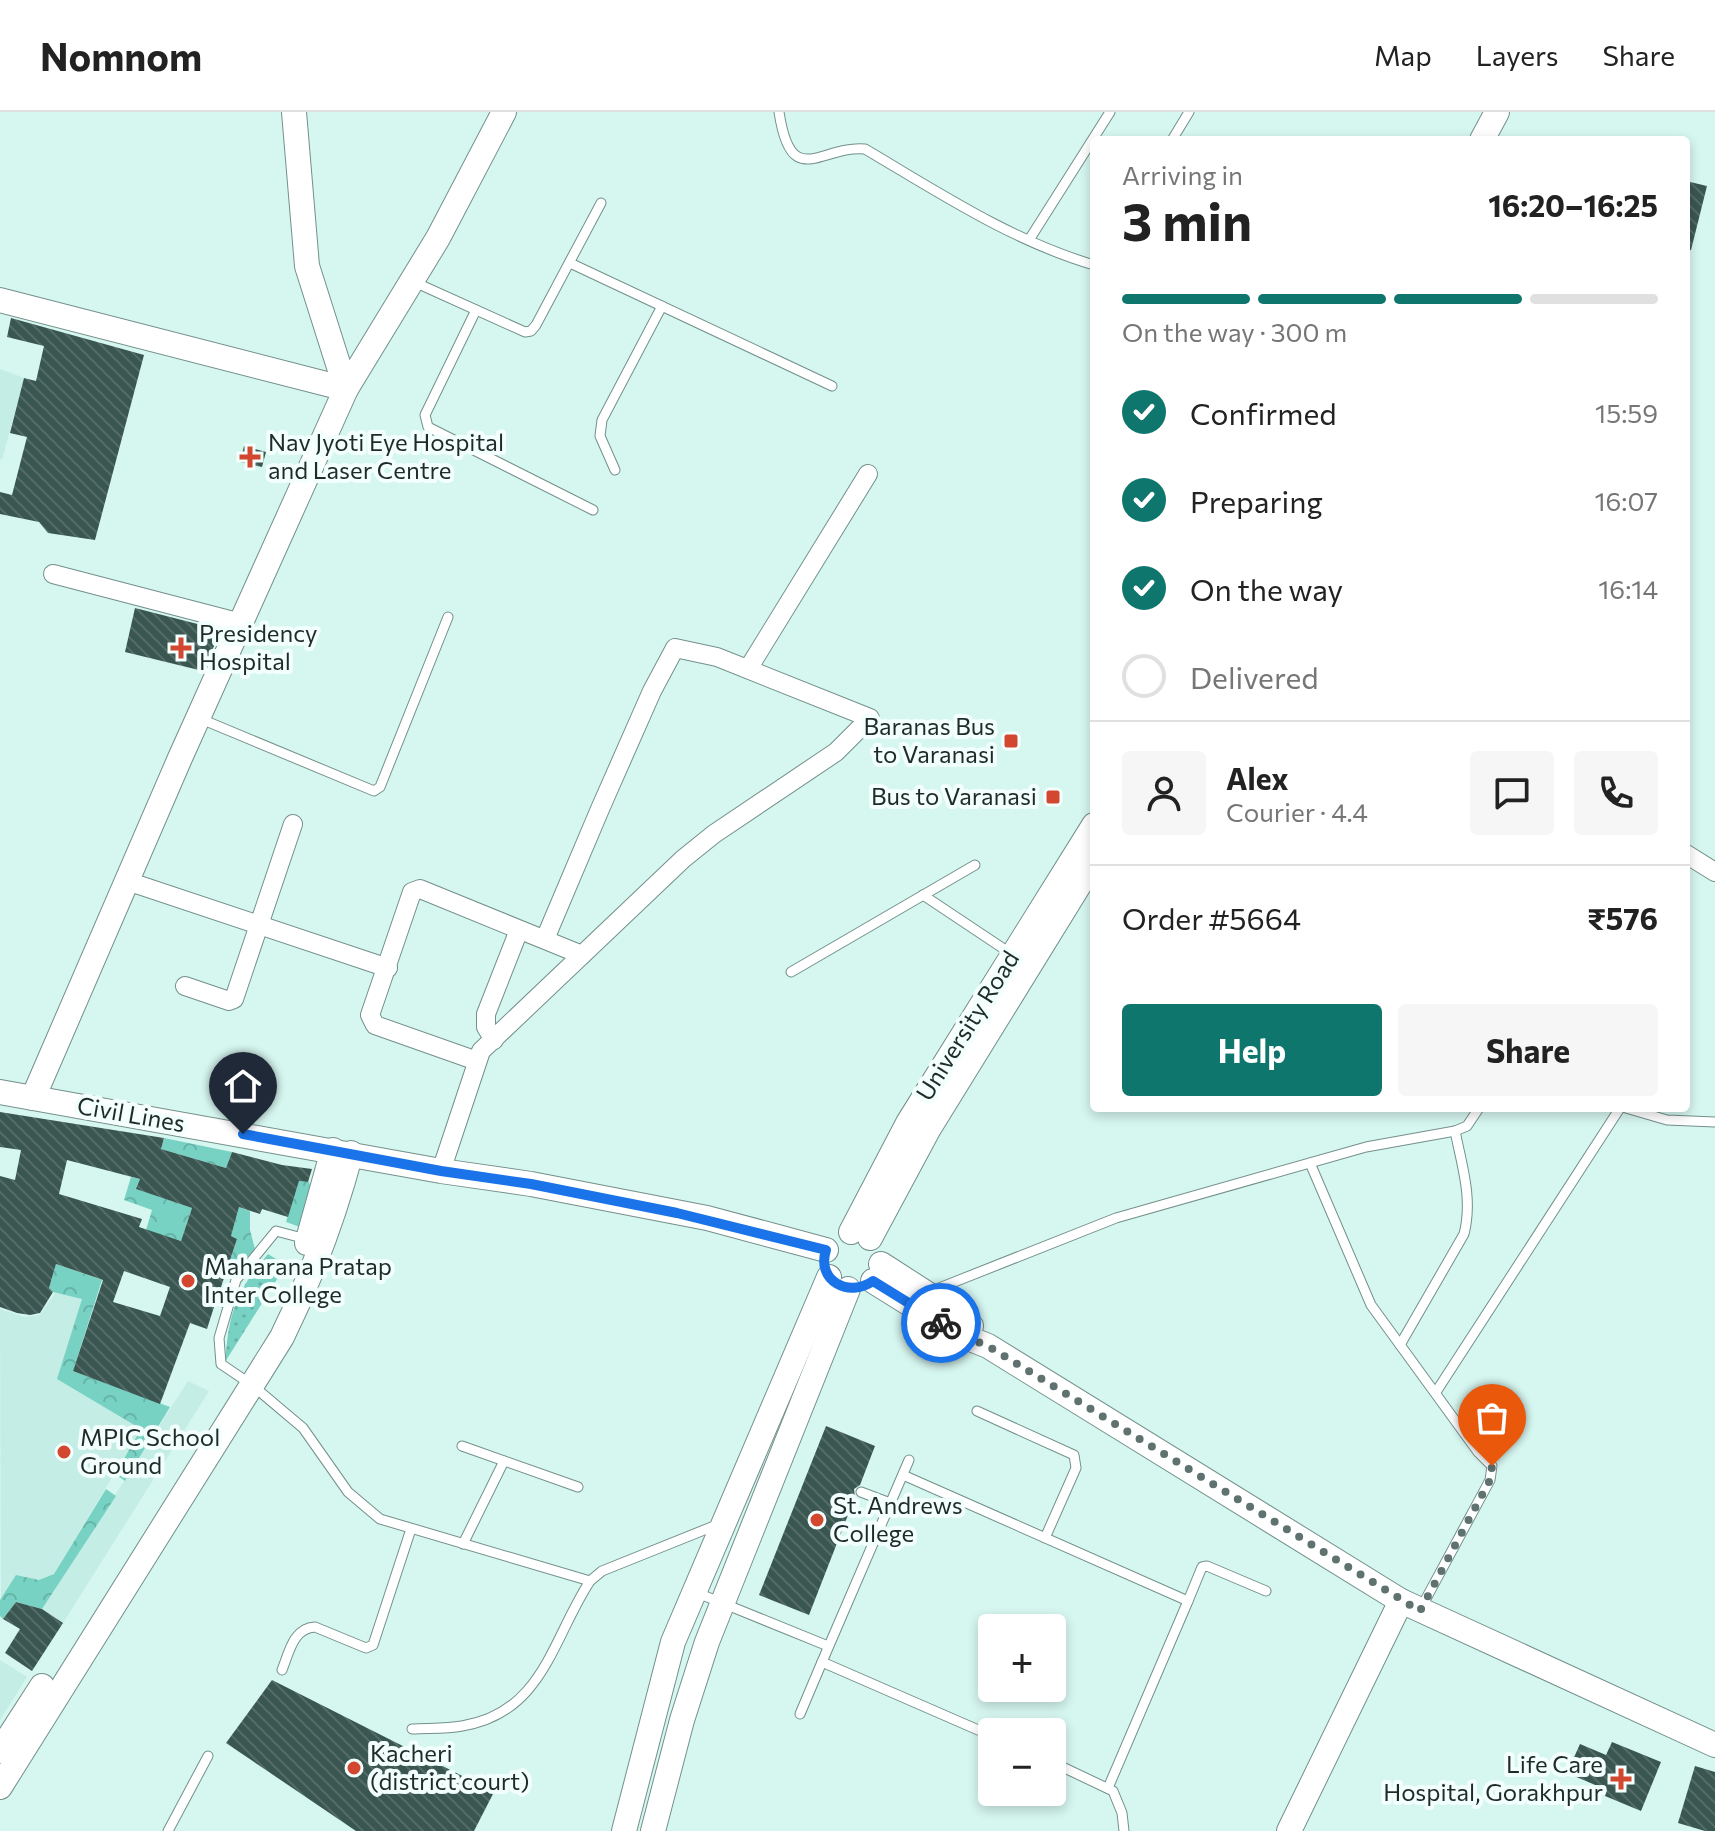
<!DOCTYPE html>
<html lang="en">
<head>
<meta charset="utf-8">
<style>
  :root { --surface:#fff; --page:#f6f6f6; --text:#222; --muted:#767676; --line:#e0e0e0; --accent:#0f766e }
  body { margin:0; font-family:Commissioner,sans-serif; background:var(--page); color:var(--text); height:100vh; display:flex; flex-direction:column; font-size:30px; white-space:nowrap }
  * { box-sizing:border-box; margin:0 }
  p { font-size:26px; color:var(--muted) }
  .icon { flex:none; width:44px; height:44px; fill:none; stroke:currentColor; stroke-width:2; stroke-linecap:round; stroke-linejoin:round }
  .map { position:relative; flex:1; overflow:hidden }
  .sheet { position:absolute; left:1090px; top:24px; width:600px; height:976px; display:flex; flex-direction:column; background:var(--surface); border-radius:8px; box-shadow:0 4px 12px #0003 }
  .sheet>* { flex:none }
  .fabs { position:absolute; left:978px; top:1502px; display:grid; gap:16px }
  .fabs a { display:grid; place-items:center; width:88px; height:88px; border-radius:8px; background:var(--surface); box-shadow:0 4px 12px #0003; font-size:40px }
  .pin { position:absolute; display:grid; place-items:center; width:68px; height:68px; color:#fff; margin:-82px -34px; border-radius:50% 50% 50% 0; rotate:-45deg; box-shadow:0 0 8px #0007 }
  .pin .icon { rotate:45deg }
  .courier { position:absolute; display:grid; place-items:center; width:80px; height:80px; margin:-40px; border:6px solid #1a73e8; border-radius:50%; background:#fff; color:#222; box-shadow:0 2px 10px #0007 }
  .head em { font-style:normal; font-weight:700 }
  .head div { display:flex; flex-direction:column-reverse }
  .head { display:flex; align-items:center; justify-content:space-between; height:136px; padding:0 32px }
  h1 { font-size:52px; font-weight:700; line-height:60px }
  .bar { display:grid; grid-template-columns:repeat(4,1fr); gap:12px 8px; align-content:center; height:96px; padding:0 32px }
  .bar i { height:10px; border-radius:6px; background:var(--line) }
  .bar .current { background:var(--accent) }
  .bar p { grid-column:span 4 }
  .line { display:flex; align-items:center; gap:20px; padding:0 32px; border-top:2px solid var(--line) }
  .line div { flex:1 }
  .round { display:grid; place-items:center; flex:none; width:84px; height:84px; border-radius:8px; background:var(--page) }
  ol { padding:0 32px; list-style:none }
  li { display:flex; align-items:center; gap:24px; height:88px }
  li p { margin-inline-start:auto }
  li .icon { padding:8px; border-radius:50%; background:var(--accent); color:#fff; stroke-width:4 }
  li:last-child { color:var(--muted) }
  li i { width:44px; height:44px; border:4px solid var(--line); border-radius:50% }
  .action { display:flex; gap:16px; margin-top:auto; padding:16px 32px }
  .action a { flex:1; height:92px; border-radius:8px; background:var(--accent); color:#fff; font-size:32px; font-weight:700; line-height:92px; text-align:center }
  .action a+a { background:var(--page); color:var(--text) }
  header { display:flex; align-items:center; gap:48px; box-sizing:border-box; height:112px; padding:0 40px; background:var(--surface); border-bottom:2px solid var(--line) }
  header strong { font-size:38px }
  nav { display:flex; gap:44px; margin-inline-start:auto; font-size:28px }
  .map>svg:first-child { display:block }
</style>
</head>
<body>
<header>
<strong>Nomnom</strong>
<nav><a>Map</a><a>Layers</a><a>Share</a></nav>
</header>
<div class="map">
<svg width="1715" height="1719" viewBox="0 0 1715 1719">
  <defs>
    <pattern id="grass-dots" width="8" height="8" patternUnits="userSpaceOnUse" patternTransform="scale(2)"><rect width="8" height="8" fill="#77d2c3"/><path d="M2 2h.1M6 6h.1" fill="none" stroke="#66b4a8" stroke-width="1.8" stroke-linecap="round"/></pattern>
    <pattern id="forest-crowns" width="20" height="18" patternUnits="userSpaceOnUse" patternTransform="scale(2)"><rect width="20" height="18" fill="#77d2c3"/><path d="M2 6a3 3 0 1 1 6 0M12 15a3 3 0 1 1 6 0" fill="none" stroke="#66b4a8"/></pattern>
    <pattern id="building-back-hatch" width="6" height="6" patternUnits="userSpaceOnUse" patternTransform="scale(2)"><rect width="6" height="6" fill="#3a5651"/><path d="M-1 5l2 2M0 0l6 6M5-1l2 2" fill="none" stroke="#546b67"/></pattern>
  </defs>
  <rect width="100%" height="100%" fill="#d6f6f0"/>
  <g fill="#c4ede5">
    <path d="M0 257 24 266 2 348 0 347Z"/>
    <path d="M56 1180 83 1186 58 1267 141 1317 54 1462 1 1489 0 1197 25 1205 40 1203Z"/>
    <path d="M188 1269 209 1279 63 1511 42 1497Z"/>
    <path d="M0 1548 27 1565 0 1608Z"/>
  </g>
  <path fill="url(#grass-dots)" d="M268 1142 286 1153 225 1250C229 1201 235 1180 268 1142Z"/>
  <g fill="url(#forest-crowns)">
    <path d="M164 1026 232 1040 226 1056 161 1037Z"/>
    <path d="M131 1065 140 1067 137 1077 192 1096 181 1129 146 1118 152 1098 124 1088Z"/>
    <path d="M299 1069 309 1070 314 1087 300 1115 286 1110Z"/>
    <path d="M239 1095 250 1099V1118L255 1137 232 1163H225L237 1127 231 1124Z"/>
    <path d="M56 1152 102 1168 73 1259 170 1295 125 1369 115 1362 141 1317 57 1267 82 1187 53 1180 49 1176Z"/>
    <path d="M106 1377 116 1384 42 1497 16 1490 3 1507 0 1504V1488L16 1463 39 1468 54 1462Z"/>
  </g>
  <g fill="url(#building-back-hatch)" fill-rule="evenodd">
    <path d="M1686 69 1707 74 1691 138H1686Z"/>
    <path d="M11 206 144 243 95 428 48 421 39 410 0 402V380L12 383 27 325 10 321 24 266 36 269 44 234 7 225Z"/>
    <path d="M244 334 266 340 262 355 240 350Z"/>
    <path d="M135 496 221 518 203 559 125 540Z"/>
    <path d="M0 1000 164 1026 161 1037 226 1056 232 1040 282 1053 312 1057 308 1070 299 1069 288 1105 262 1097 260 1102 239 1095 231 1124 237 1127 219 1181 210 1185V1190L214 1195 207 1217 190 1211 160 1292 73 1259 103 1168 56 1152 49 1176 53 1180 40 1201 30 1203 17 1201 0 1195V1064L15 1068 21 1038 0 1035ZM67 1048 140 1067 136 1077 192 1096 181 1129 139 1115 142 1107 59 1082ZM124 1159 170 1175 160 1204 113 1190Z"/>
    <path d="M826 1314 875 1334 860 1373 854 1377 855 1385 809 1503 759 1483Z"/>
    <path d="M16 1490 42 1497 63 1511 32 1559 5 1541 20 1517 3 1507Z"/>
    <path d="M272 1568 494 1680 474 1719H356L226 1631Z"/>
    <path d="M1612 1630 1661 1650 1641 1699 1605 1684 1607 1678 1567 1661 1580 1632 1606 1643Z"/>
    <path d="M1695 1654 1715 1660V1719H1705L1678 1711Z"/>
  </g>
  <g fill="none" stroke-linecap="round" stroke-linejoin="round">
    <defs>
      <g id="lane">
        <path d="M779 0C791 80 821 33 865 37 938 80 1012 129 1094 153"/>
        <path d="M1172 28 1189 0"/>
        <path d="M1029 128 1110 0"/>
        <path d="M570 151 832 274"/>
        <path d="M412 169 525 220 531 219 536 213 601 91"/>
        <path d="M476 198 425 303 428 315 593 398"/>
        <path d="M615 358 600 324 602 308 662 194"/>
        <path d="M201 607 374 679 380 675 448 505"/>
        <path d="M923 783 1013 843"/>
        <path d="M791 860 975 753"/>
        <path d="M1626 996 1667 1008 1715 1010"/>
        <path d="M1310 1051 1371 1193 1478 1340 1492 1354 1490 1368 1421 1496"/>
        <path d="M306 1127 276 1119 236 1168 219 1226 221 1252 252 1273 303 1316 348 1380 380 1407 590 1469"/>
        <path d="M929 1180 1116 1106 1366 1035 1455 1019 1467 1014 1479 996"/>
        <path d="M217 1188 229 1192"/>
        <path d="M1400 1233 1464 1122C1473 1087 1462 1054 1455 1019"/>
        <path d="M1436 1280 1620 996"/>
        <path d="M977 1299 1074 1343 1076 1356 1045 1426"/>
        <path d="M462 1334 578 1375"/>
        <path d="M909 1348 822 1550 992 1624"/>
        <path d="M903 1363 1188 1489 1108 1676"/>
        <path d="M861 1380 890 1391"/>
        <path d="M463 1432 504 1349"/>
        <path d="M695 1480 828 1534"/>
        <path d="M1188 1489 1202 1455 1207 1454 1266 1479"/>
        <path d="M282 1558C289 1541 293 1516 315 1515L366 1536 373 1533 411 1417"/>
        <path d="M800 1602 822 1550"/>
        <path d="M412 1617C428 1616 446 1617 462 1614 543 1601 552 1527 590 1469L602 1459 719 1412"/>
        <path d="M1052 1650 1113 1679 1122 1701 1124 1719"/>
        <path d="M168 1719 208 1644"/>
      </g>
      <g id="street">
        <path d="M53 462 241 511"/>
        <path d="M748 557 868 362"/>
        <path d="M1686 742 1715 760"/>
        <path d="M127 769 388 856"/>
        <path d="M185 874 229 889 234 887 293 712"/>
        <path d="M494 928 486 915V902L519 818"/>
        <path d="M477 949 375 913 370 903 412 780 420 777 582 843"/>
        <path d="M441 1059 481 939 683 747 714 722 836 640 870 606 717 545 675 536 652 579 600 697 545 827"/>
      </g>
      <g id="secondary">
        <path d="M1482 28 1497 0"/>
        <path d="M0 188 346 277 438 126 504 0"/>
        <path d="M0 980 441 1059 531 1072 707 1106 826 1138"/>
        <path d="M33 986 180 646 346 277 307 154 294 0"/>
        <path d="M851 1120 908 1011 1094 713"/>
        <path d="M870 1126 928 1018 1094 749"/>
        <path d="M307 1131 333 1038"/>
        <path d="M881 1152 957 1201 971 1214"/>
        <path d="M873 1169 958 1222 988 1234 1401 1489 1715 1633"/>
        <path d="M0 1639 42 1574"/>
        <path d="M0 1675 282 1225C311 1166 334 1105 351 1041"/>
        <path d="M624 1719 673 1530 829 1165"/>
        <path d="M653 1719 682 1608 707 1530 848 1177"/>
        <path d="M1289 1719 1401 1489"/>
      </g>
    </defs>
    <use href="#lane" stroke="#73908b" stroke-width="11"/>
    <use href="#street" stroke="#73908b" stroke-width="20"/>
    <use href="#secondary" stroke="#73908b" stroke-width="26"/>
    <use href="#lane" stroke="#fff" stroke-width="9"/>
    <use href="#street" stroke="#fff" stroke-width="18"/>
    <use href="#secondary" stroke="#fff" stroke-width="24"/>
  </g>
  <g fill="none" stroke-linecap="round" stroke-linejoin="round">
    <path stroke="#5f726f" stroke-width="8" stroke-dasharray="0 14.4" d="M941 1211 958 1222 988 1234 1420 1499 1490 1368 1492 1354"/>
    <path stroke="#1a73e8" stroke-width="10" d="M243 1022 441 1059 531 1072 677 1101 826 1138C816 1169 849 1186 873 1169L941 1211"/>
  </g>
  <g fill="#d34730" stroke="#f2fffc" stroke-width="3">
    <path d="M246 333h8v8h8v8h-8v8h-8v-8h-8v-8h8z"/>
    <path d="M177 524h8v8h8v8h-8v8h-8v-8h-8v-8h8z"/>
    <rect x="1003" y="621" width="16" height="16" rx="4"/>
    <rect x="1045" y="677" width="16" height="16" rx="4"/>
    <circle cx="188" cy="1169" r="8"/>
    <circle cx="64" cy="1340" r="8"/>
    <circle cx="817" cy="1408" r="8"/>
    <circle cx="354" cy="1656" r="8"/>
    <path d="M1617 1655h8v8h8v8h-8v8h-8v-8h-8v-8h8z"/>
  </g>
  <g text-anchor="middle" stroke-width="8" stroke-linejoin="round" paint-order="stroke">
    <g font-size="24" fill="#1f2b29" stroke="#f2fffc" text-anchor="start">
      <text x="268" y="339">Nav Jyoti Eye Hospital<tspan x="268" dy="28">and Laser Centre</tspan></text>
      <text x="199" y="530">Presidency<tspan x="199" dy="28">Hospital</tspan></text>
      <text x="995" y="623" text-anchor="end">Baranas Bus<tspan x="995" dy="28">to Varanasi</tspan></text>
      <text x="1037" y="693" text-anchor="end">Bus to Varanasi</text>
      <text x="204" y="1163">Maharana Pratap<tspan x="204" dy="28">Inter College</tspan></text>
      <text x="80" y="1334">MPIC School<tspan x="80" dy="28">Ground</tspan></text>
      <text x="833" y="1402">St. Andrews<tspan x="833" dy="28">College</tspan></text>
      <text x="370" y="1650">Kacheri<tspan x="370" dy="28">(district court)</tspan></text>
      <text x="1603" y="1661" text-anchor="end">Life Care<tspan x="1603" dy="28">Hospital, Gorakhpur</tspan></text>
    </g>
    <g font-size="24" fill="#1f2b29" stroke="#f2fffc">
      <text transform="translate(968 914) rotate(-58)" y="8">University Road</text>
      <text transform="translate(131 1003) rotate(10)" y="8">Civil Lines</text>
    </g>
  </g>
</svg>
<div class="fabs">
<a>+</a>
<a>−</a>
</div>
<div class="pin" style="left:1492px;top:1354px;background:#ea580c"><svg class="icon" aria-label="bag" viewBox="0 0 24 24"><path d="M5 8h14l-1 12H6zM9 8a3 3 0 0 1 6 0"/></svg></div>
<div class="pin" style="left:243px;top:1022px;background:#1f2937"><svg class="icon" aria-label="home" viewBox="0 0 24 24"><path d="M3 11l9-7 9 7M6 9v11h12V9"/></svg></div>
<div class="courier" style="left:941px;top:1211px"><svg class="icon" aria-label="bike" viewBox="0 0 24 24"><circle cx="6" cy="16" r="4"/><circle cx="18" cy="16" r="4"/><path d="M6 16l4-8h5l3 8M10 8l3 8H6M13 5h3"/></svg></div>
<section class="sheet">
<div class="head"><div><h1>3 min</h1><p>Arriving in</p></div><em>16:20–16:25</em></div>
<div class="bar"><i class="current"></i><i class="current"></i><i class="current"></i><i></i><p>On the way · 300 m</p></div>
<ol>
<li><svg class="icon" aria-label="check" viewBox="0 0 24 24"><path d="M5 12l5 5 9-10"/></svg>Confirmed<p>15:59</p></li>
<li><svg class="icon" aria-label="check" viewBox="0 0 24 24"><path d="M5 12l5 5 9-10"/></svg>Preparing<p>16:07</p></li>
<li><svg class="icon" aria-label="check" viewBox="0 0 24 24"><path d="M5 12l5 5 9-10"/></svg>On the way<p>16:14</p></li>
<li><i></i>Delivered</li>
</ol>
<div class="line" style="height:144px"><a class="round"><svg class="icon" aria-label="person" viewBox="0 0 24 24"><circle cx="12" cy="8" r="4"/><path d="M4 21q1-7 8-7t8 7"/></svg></a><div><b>Alex</b><p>Courier · 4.4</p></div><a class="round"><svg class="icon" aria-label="chat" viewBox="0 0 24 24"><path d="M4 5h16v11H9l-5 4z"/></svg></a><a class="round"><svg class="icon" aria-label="phone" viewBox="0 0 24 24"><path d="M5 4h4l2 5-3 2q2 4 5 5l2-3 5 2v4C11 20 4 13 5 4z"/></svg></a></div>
<div class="line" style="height:104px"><div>Order #5664</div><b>₹576</b></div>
<div class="action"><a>Help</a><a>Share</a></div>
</section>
</div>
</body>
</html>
